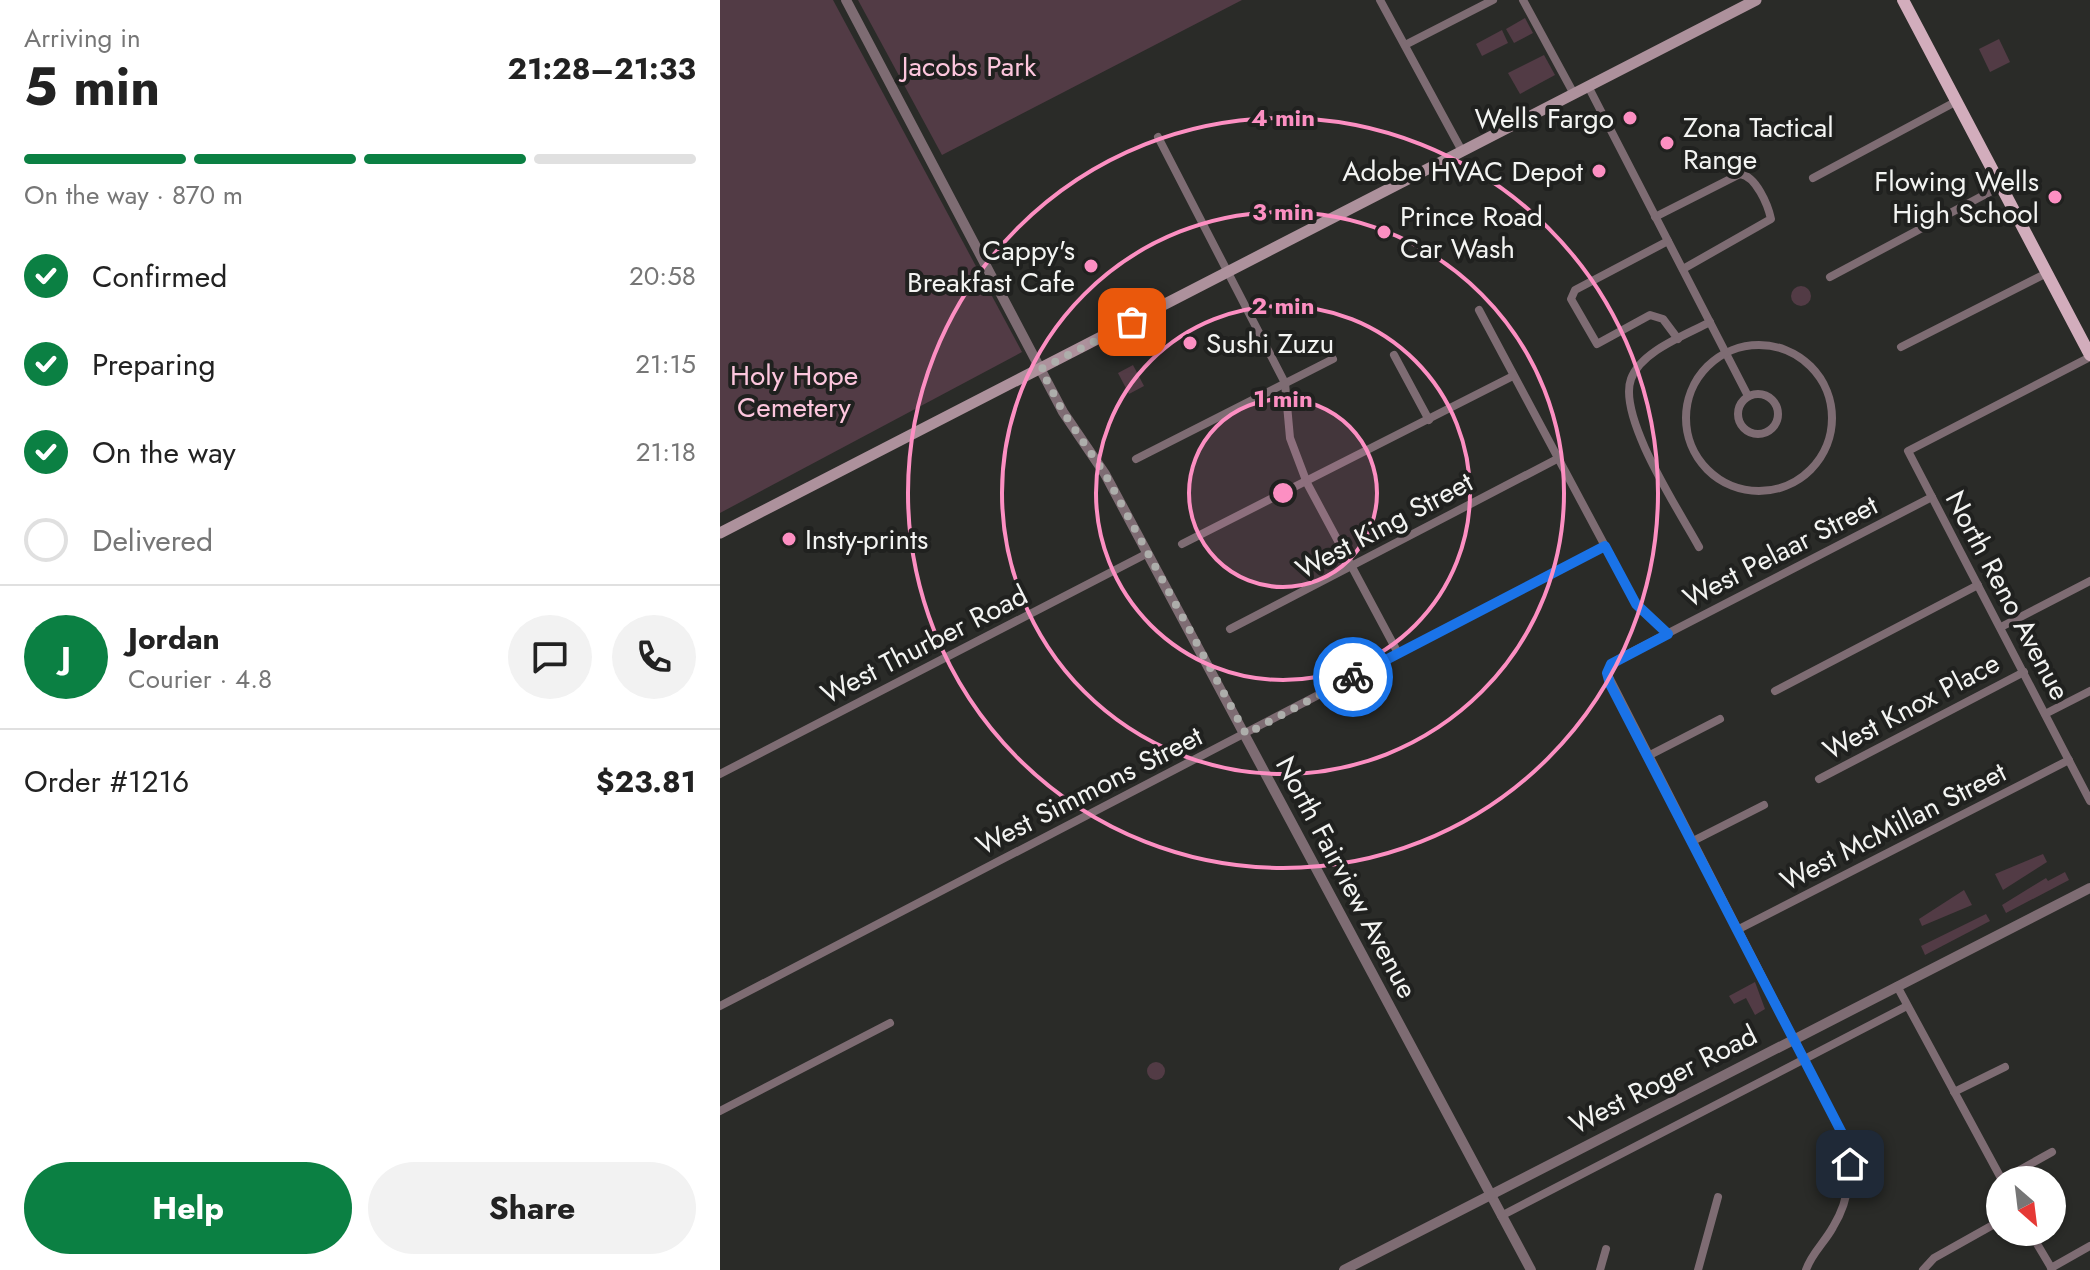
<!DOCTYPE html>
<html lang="en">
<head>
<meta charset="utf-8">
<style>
  :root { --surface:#fff; --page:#f2f2f2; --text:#222; --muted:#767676; --line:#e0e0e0; --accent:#0b8043 }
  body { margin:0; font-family:Jost,sans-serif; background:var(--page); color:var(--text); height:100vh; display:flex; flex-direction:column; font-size:30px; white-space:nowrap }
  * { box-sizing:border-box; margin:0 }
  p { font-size:26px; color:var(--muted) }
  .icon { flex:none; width:44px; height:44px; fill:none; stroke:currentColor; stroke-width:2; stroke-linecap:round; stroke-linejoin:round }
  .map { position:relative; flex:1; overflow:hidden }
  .panel { display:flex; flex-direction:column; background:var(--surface); width:720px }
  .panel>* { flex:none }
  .needle { width:52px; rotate:152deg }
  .fabs { position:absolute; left:1266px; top:1166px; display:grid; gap:16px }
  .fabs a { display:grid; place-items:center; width:80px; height:80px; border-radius:50%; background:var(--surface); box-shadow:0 2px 6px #0004; font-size:40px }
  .pin { position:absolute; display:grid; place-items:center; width:68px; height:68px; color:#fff; margin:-34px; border-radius:16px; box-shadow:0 4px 12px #0006 }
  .courier { position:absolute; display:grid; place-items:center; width:80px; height:80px; margin:-40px; border:6px solid #1a73e8; border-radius:50%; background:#fff; color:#222; box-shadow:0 2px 10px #0007 }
  .headline em { font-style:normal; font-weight:700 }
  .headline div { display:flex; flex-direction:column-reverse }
  .headline { display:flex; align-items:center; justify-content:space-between; height:136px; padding:0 24px }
  h1 { font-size:52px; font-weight:700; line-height:60px }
  .bar { display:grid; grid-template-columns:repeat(4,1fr); gap:12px 8px; align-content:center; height:96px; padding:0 24px }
  .bar i { height:10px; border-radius:6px; background:var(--line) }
  .bar .current { background:var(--accent) }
  .bar p { grid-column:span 4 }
  .line { display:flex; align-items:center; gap:20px; padding:0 24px; border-top:2px solid var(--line) }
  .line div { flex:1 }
  .round { display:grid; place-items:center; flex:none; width:84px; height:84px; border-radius:42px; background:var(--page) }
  ol { padding:0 24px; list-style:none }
  li { display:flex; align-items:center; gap:24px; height:88px }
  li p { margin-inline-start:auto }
  li .icon { padding:8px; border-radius:50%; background:var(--accent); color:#fff; stroke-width:4 }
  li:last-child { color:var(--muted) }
  li i { width:44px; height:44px; border:4px solid var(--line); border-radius:50% }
  .action { display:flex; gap:16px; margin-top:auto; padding:16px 24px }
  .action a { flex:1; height:92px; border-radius:48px; background:var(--accent); color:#fff; font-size:32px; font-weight:700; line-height:92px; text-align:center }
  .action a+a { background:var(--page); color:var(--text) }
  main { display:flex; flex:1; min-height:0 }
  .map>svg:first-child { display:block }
</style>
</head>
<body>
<main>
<section class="panel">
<div class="headline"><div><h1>5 min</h1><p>Arriving in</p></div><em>21:28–21:33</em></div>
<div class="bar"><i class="current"></i><i class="current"></i><i class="current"></i><i></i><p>On the way · 870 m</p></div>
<ol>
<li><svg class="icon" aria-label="check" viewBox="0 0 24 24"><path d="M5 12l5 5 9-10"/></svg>Confirmed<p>20:58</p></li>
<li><svg class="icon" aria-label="check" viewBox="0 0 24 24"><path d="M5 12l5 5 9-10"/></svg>Preparing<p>21:15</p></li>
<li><svg class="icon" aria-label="check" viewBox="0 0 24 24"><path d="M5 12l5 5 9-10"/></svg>On the way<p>21:18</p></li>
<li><i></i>Delivered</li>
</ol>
<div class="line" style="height:144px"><b class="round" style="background:var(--accent);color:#fff">J</b><div><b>Jordan</b><p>Courier · 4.8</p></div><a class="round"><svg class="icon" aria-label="chat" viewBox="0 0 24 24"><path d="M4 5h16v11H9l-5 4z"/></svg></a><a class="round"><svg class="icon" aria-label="phone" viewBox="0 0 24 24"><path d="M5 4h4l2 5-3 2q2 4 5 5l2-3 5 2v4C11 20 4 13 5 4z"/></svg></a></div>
<div class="line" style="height:104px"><div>Order #1216</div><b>$23.81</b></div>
<div class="action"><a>Help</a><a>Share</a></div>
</section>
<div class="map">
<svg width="1370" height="1270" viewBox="0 0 1370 1270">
  <rect width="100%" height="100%" fill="#2a2b28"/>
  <g fill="#523b45">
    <path d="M0 0H113L302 352 0 513Z"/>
    <path d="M138 0H522L222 155Z"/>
    <path d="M805 18 813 33 794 43 786 29Z"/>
    <path d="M782 30 788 43 762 56 756 44Z"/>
    <path d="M1279 39 1290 62 1270 72 1259 49Z"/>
    <path d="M824 55 835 75 800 94 788 73Z"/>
    <circle cx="1081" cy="296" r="10"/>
    <path d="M413 365 424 386 409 394 398 373Z"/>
    <path d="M1323 854 1327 862 1283 890 1275 874Z"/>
    <path d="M1345 872 1349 880 1286 913 1282 905 1326 878 1328 881Z"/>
    <path d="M1244 890 1252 905 1202 926 1199 919Z"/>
    <path d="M1266 914 1270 921 1205 955 1201 946Z"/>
    <path d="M1035 982 1045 1009 1035 1015 1026 998 1014 1004 1009 996Z"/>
    <circle cx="436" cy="1071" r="9"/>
  </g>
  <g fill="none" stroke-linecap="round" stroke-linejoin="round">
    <g stroke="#7e6c73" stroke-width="8">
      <path d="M660 0 742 151"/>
      <path d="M803 0 854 94"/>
      <path d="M685 45 773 0"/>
      <path d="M868 86 1028 396"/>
      <path d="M438 137 565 383 570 438 587 483 678 653"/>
      <path d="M1093 178 1237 101"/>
      <path d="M935 217 1020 174C1036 176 1048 205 1051 219L963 269"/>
      <path d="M948 241 855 290 851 299 877 344 930 315 943 319 958 339"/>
      <path d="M1110 277 1281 186"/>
      <path d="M759 310 916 604 948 634"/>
      <circle cx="1039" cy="418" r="73"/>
      <path d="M1181 347 1327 273"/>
      <path d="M674 355 709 420"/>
      <path d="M1370 357 1188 451 1370 801"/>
      <circle cx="1038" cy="414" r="20"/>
      <path d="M416 459 613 359"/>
      <path d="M462 544 793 376"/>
      <path d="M979 547C960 512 897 417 911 379 921 351 966 335 990 322"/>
      <path d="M1281 627 1370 581"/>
      <path d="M510 629 837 459"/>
      <path d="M1055 691 1258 585"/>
      <path d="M1325 714 1370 691"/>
      <path d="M928 756 1000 719"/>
      <path d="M0 774 428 553"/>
      <path d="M1099 779 1304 672"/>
      <path d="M971 842 1044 805"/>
      <path d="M1017 930 1349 760"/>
      <path d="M1177 986 1282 1180"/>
      <path d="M0 1006 885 546"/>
      <path d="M1234 1092 1285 1067"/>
      <path d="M0 1111 170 1023"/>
      <path d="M1282 1180 1332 1152"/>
      <path d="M1129 1184H1144"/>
      <path d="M781 1216 1187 1006"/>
      <path d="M1310 1232 1332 1269"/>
      <path d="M1331 1268 1370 1246"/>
      <path d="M880 1270 886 1249"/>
      <path d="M978 1270 998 1197"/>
      <path d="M1086 1270C1091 1254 1105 1242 1113 1227 1132 1196 1131 1168 1123 1135L887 673 891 664 902 657 1212 497"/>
      <path d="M1203 1270 1214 1258 1280 1221"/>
    </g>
    <g stroke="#7e6c73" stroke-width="10">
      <path d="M126 0 343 412 385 474 811 1270"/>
      <path d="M624 1270 1370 888"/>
    </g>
    <path stroke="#ad919c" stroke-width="11" d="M0 533 1036 0"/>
    <path stroke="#d2adbc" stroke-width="12" d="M1183 0 1370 355"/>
  </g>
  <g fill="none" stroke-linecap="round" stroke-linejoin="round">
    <path stroke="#adaeab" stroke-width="8" stroke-dasharray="0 14.4" d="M412 322 321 369 343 412 385 474 526 734 633 677"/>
    <path stroke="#1a73e8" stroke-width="10" d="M633 677 885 546 916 604 948 634 891 664 887 673 890 684 1123 1135 1130 1164"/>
  </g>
  <circle cx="563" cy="493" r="94" fill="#fc8fc2" fill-opacity=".12"/>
  <g fill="none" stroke="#fc8fc2" stroke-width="4">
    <circle cx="563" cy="493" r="94"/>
    <circle cx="563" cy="493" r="187"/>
    <circle cx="563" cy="493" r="281"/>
    <circle cx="563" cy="493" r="375"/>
  </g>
  <g fill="#fc8fc2" stroke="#20211f" stroke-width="3">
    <circle cx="910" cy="118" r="8"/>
    <circle cx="947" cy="143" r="8"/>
    <circle cx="879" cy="171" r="8"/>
    <circle cx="1335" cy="197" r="8"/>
    <circle cx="664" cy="232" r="8"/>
    <circle cx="371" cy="266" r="8"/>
    <circle cx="470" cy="343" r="8"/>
    <circle cx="69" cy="539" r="8"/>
  </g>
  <g text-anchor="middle" stroke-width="8" stroke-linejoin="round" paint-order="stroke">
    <g font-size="28" fill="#fdc6dd" stroke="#20211f">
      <text x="249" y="76">Jacobs Park</text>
      <text x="74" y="385">Holy Hope<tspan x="74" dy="32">Cemetery</tspan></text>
    </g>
    <g font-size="28" fill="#f3f4f2" stroke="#20211f" text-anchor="end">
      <text x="894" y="128">Wells Fargo</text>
      <text x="963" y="137" text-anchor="start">Zona Tactical<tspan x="963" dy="32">Range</tspan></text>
      <text x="863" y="181">Adobe HVAC Depot</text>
      <text x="1319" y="191">Flowing Wells<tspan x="1319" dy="32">High School</tspan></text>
      <text x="680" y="226" text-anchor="start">Prince Road<tspan x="680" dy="32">Car Wash</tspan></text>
      <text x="355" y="260">Cappy's<tspan x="355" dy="32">Breakfast Cafe</tspan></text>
      <text x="486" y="353" text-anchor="start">Sushi Zuzu</text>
      <text x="85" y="549" text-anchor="start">Insty-prints</text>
    </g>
    <g font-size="28" fill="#f3f4f2" stroke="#20211f">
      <text transform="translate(664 525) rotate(-28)" y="10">West King Street</text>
      <text transform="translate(1060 551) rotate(-27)" y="10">West Pelaar Street</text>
      <text transform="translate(1288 595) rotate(62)" y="10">North Reno Avenue</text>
      <text transform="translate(204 644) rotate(-27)" y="10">West Thurber Road</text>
      <text transform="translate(1191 706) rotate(-28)" y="10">West Knox Place</text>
      <text transform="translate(369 790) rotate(-27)" y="10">West Simmons Street</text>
      <text transform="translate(1173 826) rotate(-27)" y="10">West McMillan Street</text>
      <text transform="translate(627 877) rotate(62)" y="10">North Fairview Avenue</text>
      <text transform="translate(943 1079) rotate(-27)" y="10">West Roger Road</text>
    </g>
  </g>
  <circle cx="563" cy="493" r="12" fill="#fc8fc2" stroke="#20211f" stroke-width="4"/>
  <g font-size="24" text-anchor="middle" font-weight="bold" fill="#fc8fc2" stroke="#20211f" stroke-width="8" stroke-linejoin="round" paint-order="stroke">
    <text x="563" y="126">4 min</text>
    <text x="563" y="220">3 min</text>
    <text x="563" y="314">2 min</text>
    <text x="563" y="407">1 min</text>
  </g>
</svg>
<div class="fabs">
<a><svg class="needle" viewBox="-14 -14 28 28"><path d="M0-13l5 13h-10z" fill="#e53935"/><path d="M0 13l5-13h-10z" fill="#767676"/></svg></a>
</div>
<div class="pin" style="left:412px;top:322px;background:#ea580c"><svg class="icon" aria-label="bag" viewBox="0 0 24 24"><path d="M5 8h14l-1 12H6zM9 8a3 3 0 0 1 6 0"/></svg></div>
<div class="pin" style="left:1130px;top:1164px;background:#1f2937"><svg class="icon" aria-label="home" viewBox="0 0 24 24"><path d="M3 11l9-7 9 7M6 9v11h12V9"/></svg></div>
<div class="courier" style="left:633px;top:677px"><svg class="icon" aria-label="bike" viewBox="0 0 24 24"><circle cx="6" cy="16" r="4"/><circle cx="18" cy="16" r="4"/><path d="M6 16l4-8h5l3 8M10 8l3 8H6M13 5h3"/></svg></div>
</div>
</main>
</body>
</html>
